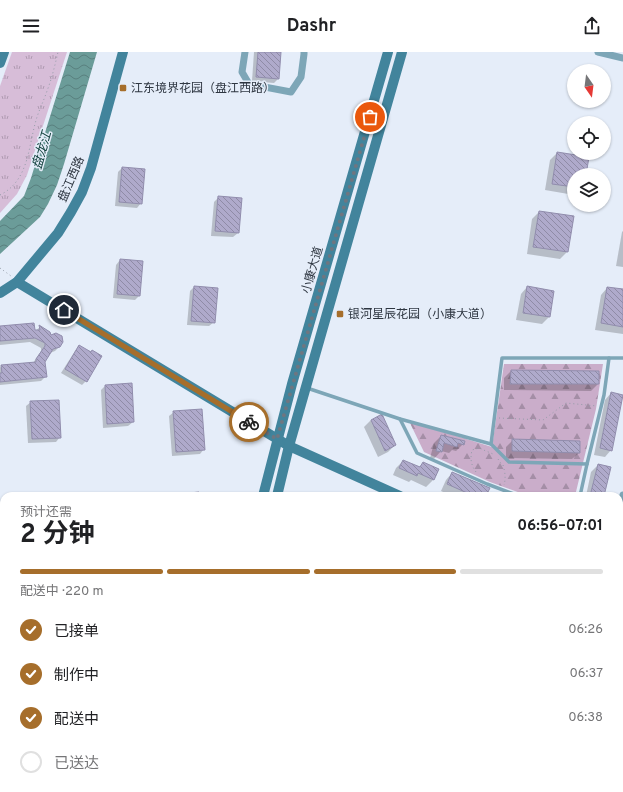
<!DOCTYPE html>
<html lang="zh">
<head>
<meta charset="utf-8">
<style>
  :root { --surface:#fff; --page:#f2f2f2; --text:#202124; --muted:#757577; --line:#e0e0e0; --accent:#a66e2b }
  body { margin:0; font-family:Overpass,"Noto Sans SC",sans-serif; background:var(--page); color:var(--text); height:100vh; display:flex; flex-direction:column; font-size:15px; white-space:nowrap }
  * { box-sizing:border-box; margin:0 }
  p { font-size:13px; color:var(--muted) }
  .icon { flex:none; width:22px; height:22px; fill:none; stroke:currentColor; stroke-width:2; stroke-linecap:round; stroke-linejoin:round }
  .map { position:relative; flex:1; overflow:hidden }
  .drawer { position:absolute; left:0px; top:440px; width:623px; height:300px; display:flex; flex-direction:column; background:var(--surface); border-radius:12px 12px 0 0; box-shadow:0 1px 3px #0004 }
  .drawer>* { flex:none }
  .needle { width:26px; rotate:166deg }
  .controls { position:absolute; left:567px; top:12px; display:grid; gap:8px }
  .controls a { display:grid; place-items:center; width:44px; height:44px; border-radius:50%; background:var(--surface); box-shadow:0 1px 3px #0004; font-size:20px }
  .pin { position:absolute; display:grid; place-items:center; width:34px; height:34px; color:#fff; margin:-17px; border:2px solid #fff; border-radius:50%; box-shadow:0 1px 4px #0007 }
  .courier { position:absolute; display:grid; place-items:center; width:40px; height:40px; margin:-20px; border:3px solid #a66e2b; border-radius:50%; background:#fff; color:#222; box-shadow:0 1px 5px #0007 }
  .overview em { font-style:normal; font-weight:700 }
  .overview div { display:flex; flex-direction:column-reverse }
  .overview { display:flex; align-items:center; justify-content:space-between; height:68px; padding:0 20px }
  h1 { font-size:26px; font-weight:700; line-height:30px }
  .bar { display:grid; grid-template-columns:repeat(4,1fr); gap:6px 4px; align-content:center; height:48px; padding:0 20px }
  .bar i { height:5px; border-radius:3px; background:var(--line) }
  .bar .selected { background:var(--accent) }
  .bar p { grid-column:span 4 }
  ol { padding:0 20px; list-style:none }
  li { display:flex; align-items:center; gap:12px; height:44px }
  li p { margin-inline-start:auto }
  li .icon { padding:4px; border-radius:50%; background:var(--accent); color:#fff; stroke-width:4 }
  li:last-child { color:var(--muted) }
  li i { width:22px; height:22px; border:2px solid var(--line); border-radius:50% }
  header { display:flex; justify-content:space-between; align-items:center; height:52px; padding:0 20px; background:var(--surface); font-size:18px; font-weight:700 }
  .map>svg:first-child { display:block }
</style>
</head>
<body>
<header><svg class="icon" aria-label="menu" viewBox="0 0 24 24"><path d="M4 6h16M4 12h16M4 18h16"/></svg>Dashr<svg class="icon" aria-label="share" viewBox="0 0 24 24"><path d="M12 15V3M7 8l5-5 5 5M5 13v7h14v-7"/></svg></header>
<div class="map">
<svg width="623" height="740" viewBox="0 0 623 740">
  <defs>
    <pattern id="forest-firs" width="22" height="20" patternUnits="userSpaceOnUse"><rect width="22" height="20" fill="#caadca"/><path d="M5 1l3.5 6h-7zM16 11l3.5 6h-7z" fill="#a48ea6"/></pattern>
    <pattern id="park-tufts" width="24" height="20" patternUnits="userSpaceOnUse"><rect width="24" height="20" fill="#d7bdd8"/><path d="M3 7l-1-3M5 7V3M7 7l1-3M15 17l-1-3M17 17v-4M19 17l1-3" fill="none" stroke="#af9ab1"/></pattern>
    <pattern id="water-waves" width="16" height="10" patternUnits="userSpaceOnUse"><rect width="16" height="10" fill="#6b9c99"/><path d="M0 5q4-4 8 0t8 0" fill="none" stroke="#58807e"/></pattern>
    <pattern id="building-back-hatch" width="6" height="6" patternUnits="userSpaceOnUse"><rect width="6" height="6" fill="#afaacb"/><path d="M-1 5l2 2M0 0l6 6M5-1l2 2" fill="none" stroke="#8f8ba6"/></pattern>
  </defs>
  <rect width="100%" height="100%" fill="#e5edf9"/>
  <path fill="url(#forest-firs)" d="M504 312H603L596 357 575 444H529L490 430 424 400 409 369 492 395Z"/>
  <path fill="url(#park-tufts)" d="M12 0H67L27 123 17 142 0 161V34Z"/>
  <path fill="url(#water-waves)" d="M70 0H97L64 112 57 133 48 152 40 165 0 202V169L24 144 31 126Z"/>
  <g fill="#0003">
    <path d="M254 0H280L278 27 274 31 252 29Z"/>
    <path d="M557 101 585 123H574V143L545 138 550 108Z"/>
    <path d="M122 116 144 118 141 151 137 156 115 154 118 120Z"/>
    <path d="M219 145 241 147 238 181 233 185 211 184 214 150Z"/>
    <path d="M539 160 572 165 567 200 560 207 527 202 532 167Z"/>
    <path d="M623 179V215L616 214 622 180Z"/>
    <path d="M120 208 139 244 135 248 113 246 116 213Z"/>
    <path d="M194 235 214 270 209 274 187 273 190 239Z"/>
    <path d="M527 235 553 239 549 265 542 272 516 268 521 242Z"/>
    <path d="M607 236 623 238V282L595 278 601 243Z"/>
    <path d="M0 275 34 280 40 275 50 284 59 295 55 299 50 301 44 309 46 324 41 329 0 333V316L1 314 33 311 41 299V296L30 290 0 293Z"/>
    <path d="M79 294 86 329 82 333 61 321 75 299Z"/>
    <path d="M511 319 598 332 591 339 504 338V326Z"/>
    <path d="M105 334 133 370 128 374 103 376 101 338Z"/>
    <path d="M611 341V398L605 405 594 403 605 348Z"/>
    <path d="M31 350 60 385 56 390 28 391 26 354Z"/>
    <path d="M174 360 204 397 200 402 172 404 169 364Z"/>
    <path d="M371 368 395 393 388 400 378 405 364 375Z"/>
    <path d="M441 384 463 392 456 399 452 398 449 401 441 399 434 407 430 406 434 391Z"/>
    <path d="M513 388 579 401 572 407 506 406V395Z"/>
    <path d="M403 409 419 415 423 411 437 417 433 428 426 435 411 428 409 430 393 423 396 416Z"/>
    <path d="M598 413 603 444H586L591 420Z"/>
    <path d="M452 421 485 444H452L441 439 446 428Z"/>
    <path d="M0 536H3L4 539V570L0 572Z"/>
    <path d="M246 736 266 739V737L261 736H270L268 740H245Z"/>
    <path d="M527 736H549V740H526Z"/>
  </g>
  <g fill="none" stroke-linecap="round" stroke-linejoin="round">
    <g stroke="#6b9c99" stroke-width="2">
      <path d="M0 615 4 616"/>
      <path d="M60 736 61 740"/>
    </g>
  </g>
  <g fill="url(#building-back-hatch)" stroke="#918dad">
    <path d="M258 0H281L279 27 256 25Z"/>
    <path d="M557 100 589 105 586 123H574V135L552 132Z"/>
    <path d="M122 115 145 117 142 152 119 150Z"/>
    <path d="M218 144 242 146 239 181 215 179Z"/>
    <path d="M539 159 574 164 568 200 533 195Z"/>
    <path d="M120 207 143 209 140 244 117 242Z"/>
    <path d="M194 234 218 236 215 271 191 269Z"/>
    <path d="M527 234 554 239 550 265 523 261Z"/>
    <path d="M607 235 623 237V275L601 271Z"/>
    <path d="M34 271 35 278H40L39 273 50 280 51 283 56 281 62 284 63 290 60 295 53 297 45 310 47 325 0 330V321H2L1 313 36 310V307L45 294V291L35 286 0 289V274Z"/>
    <path d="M79 293 91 300 92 298 102 304 87 330 65 317Z"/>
    <path d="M511 318 599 319V332H510Z"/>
    <path d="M132 331 134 370 107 372 105 333Z"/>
    <path d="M611 340 623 343 612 399 600 396Z"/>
    <path d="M59 348 61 386 32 387 30 349Z"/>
    <path d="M202 357 205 398 176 400 173 359Z"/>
    <path d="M382 362 396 393 385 399 371 368Z"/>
    <path d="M441 383 465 389 464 393 458 391 457 395 444 391 442 400 436 399Z"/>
    <path d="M512 387 580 389V401L512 399Z"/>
    <path d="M403 408 420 415 423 410 439 417 434 428 418 421 417 424 399 416Z"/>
    <path d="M598 412 611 415 604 444H590Z"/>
    <path d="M452 420 490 436 486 444H474L447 432Z"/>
    <path d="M199 440V444H170V443Z"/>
    <path d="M3 534 4 568 0 569V535Z"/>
    <path d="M255 736H271V739Z"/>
    <path d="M344 736H366L359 740H338Z"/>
    <rect x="537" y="736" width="13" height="4"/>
  </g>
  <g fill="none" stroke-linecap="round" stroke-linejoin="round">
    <g stroke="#949ca8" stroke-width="1" stroke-dasharray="1 3" stroke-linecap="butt">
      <path d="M0 143C30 128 28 93 37 65 40 56 44 48 47 39 52 26 55 13 58 0"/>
      <path d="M0 216 11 224"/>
      <path d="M499 366 543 368 566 351 597 354"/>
      <path d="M498 407 502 413"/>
      <path d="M503 413C505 420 506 426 504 433"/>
      <path d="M476 420C471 413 470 407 472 398L479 396 493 402"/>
    </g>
    <g stroke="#7da6b7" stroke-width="3.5">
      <path d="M609 306H623"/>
      <path d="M307 336 400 367 491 392 509 410 587 412 580 444"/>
      <path d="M400 367 417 401 487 432 519 444"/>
      <path d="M491 392 502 306H609L604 343 587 412"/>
      <path d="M526 740V736"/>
    </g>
    <g stroke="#7da6b7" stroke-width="7">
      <path d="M245 0 242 20 249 32 291 40 301 25 304 2V0"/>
      <path d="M598 0 623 6"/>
      <path d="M619 462 623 443"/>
      <path d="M619 528 623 529"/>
      <path d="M0 597 4 599"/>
      <path d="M565 740V736"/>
    </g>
    <g stroke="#42849c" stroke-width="10">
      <path d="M0 11 4 0"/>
      <path d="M17 230 289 394 400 444"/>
      <path d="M0 241 17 230 58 181 71 160 82 140 91 116 123 0"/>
      <path d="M263 444 292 332 388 0"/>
      <path d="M277 444 289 394 402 0"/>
      <path d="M147 740 148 736"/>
      <path d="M162 740 164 736"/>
    </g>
  </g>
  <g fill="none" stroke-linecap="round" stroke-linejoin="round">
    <path stroke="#6e7681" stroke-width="4" stroke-dasharray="0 7.2" d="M249 370 277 387 370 65"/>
    <path stroke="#a66e2b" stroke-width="5" d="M64 258 249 370"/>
  </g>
  <g fill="#a66e2b" stroke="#e5edf9" stroke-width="1.5">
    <rect x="119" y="32" width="8" height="8" rx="2"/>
    <rect x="336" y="258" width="8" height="8" rx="2"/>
  </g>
  <g text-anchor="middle" stroke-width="3" stroke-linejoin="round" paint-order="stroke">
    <g font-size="12" fill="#2e3641" stroke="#e5edf9" text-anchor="start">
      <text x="131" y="40">江东境界花园（盘江西路）</text>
      <text x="348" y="266">银河星辰花园（小康大道）</text>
    </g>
    <g font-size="12" fill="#2e3641" stroke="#e5edf9">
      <text transform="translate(71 127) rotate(-67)" y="4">盘江西路</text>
      <text transform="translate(312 218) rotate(-74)" y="4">小康大道</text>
    </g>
    <g font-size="13" font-style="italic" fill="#11403d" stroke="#e5edf9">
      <text transform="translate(41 98) rotate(-74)" y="5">盘龙江</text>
    </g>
  </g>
</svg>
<div class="controls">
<a><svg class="needle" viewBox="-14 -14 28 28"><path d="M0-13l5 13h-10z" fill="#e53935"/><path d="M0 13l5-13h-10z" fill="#757577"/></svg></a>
<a><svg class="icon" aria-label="locate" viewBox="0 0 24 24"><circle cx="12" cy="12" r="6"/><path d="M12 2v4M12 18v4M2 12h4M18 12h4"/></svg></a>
<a><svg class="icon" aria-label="layers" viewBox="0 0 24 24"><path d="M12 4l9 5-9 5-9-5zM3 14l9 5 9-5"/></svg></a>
</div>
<div class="pin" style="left:370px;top:65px;background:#ea580c"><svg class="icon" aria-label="bag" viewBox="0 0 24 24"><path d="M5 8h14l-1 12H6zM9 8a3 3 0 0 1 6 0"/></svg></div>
<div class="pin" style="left:64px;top:258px;background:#1f2937"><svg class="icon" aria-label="home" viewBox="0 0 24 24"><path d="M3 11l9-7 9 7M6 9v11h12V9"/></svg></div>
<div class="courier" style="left:249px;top:370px"><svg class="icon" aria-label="bike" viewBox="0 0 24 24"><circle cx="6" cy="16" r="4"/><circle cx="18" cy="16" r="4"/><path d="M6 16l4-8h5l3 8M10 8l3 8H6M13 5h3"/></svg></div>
<section class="drawer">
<div class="overview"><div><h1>2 分钟</h1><p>预计还需</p></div><em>06:56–07:01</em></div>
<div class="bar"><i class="selected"></i><i class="selected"></i><i class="selected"></i><i></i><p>配送中 · 220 m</p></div>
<ol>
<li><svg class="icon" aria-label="check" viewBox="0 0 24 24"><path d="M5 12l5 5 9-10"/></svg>已接单<p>06:26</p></li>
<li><svg class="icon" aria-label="check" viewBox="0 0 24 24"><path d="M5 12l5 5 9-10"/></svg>制作中<p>06:37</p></li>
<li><svg class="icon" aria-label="check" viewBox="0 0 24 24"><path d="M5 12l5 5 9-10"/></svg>配送中<p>06:38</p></li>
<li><i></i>已送达</li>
</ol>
</section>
</div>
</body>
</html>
